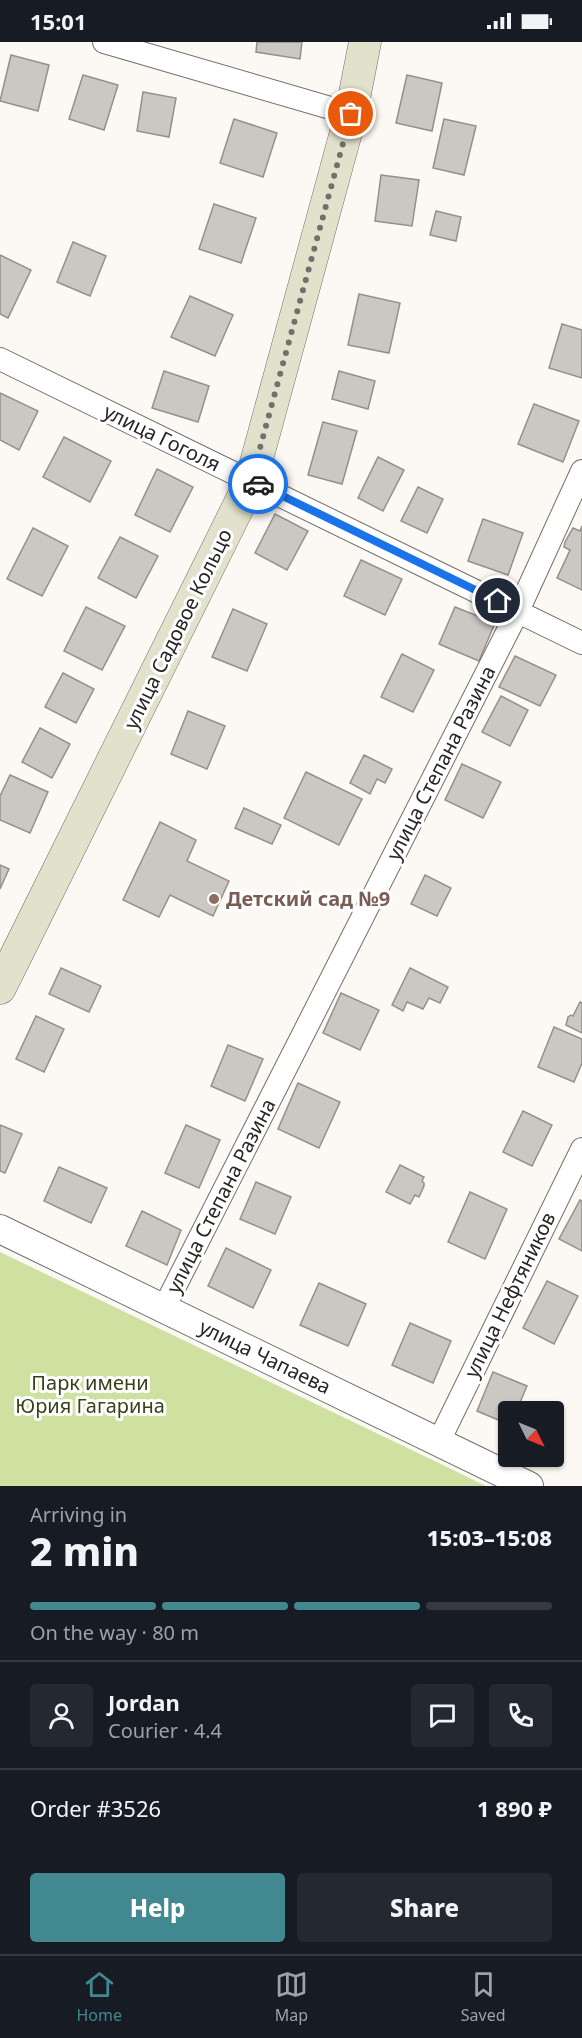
<!DOCTYPE html>
<html lang="en">
<head>
<meta charset="utf-8">
<style>
  :root { --surface:#171b24; --page:#242831; --text:#f1f3f6; --muted:#9ea1a6; --line:#363941; --accent:#418890 }
  body { margin:0; font-family:"Noto Sans",sans-serif; background:var(--page); color:var(--text); height:100vh; display:flex; flex-direction:column; font-size:22px; white-space:nowrap }
  * { box-sizing:border-box; margin:0 }
  p { font-size:20px; color:var(--muted) }
  .icon { flex:none; width:33px; height:33px; fill:none; stroke:currentColor; stroke-width:2; stroke-linecap:round; stroke-linejoin:round }
  .map { position:relative; height:1444px; overflow:hidden }
  .panel { display:flex; flex-direction:column; background:var(--surface); flex:1 }
  .panel>* { flex:none }
  .needle { width:39px; rotate:133deg }
  .controls { position:absolute; left:498px; top:1359px; display:grid; gap:12px }
  .controls a { display:grid; place-items:center; width:66px; height:66px; border-radius:6px; background:var(--surface); box-shadow:0 2px 4px #0004; font-size:30px }
  .pin { position:absolute; display:grid; place-items:center; width:51px; height:51px; color:#fff; margin:-26px; border:3px solid #fff; border-radius:50%; box-shadow:0 2px 6px #0007 }
  .courier { position:absolute; display:grid; place-items:center; width:60px; height:60px; margin:-30px; border:4px solid #1a73e8; border-radius:50%; background:#fff; color:#222; box-shadow:0 2px 8px #0007 }
  .overview em { font-style:normal; font-weight:800 }
  .overview div { display:flex; flex-direction:column-reverse }
  .overview { display:flex; align-items:center; justify-content:space-between; height:102px; padding:0 30px }
  h1 { font-size:39px; font-weight:800; line-height:45px }
  .bar { display:grid; grid-template-columns:repeat(4,1fr); gap:9px 6px; align-content:center; height:72px; padding:0 30px }
  .bar i { height:8px; border-radius:4px; background:var(--line) }
  .bar .selected { background:var(--accent) }
  .bar p { grid-column:span 4 }
  .line { display:flex; align-items:center; gap:15px; padding:0 30px; border-top:2px solid var(--line) }
  .line div { flex:1 }
  .round { display:grid; place-items:center; flex:none; width:63px; height:63px; border-radius:6px; background:var(--page) }
  .button { display:flex; gap:12px; margin-top:auto; padding:12px 30px }
  .button a { flex:1; height:69px; border-radius:6px; background:var(--accent); color:#fff; font-size:24px; font-weight:800; line-height:69px; text-align:center }
  .button a+a { background:var(--page); color:var(--text) }
  .status { display:flex; justify-content:space-between; align-items:center; height:42px; padding:0 30px; background:var(--surface); direction:ltr }
  .status svg { height:16px; fill:currentColor }
  .menu { display:flex; justify-content:space-around; align-items:center; height:84px; border-top:2px solid var(--line); background:var(--surface); font-size:16px; color:var(--muted) }
  .menu a { display:grid; justify-items:center; gap:3px }
  .menu .selected { color:var(--accent) }
  .map>svg:first-child { display:block }
</style>
</head>
<body>
<div class="status"><b>15:01</b><svg viewBox="0 0 49 12"><path d="M0 12V9h3v3zM5 12V6h3v6zM10 12V3h3v9zM15 12V0h3v12zM26 1h20v11H26zM47 4h2v5h-2z"/></svg></div>
<div class="map">
<svg width="582" height="1444" viewBox="0 0 582 1444">
  <rect width="100%" height="100%" fill="#fcf8f3"/>
  <path fill="#cee1a1" d="M0 1210 445 1424 486 1444H0Z"/>
  <g fill="#cbc7c2" stroke="#94918c" stroke-width="1.5">
    <path d="M257 0H302L300 17 256 10Z"/>
    <path d="M11 13 49 23 38 69 0 59Z"/>
    <path d="M83 33 118 43 104 88 69 77Z"/>
    <path d="M407 33 442 41 432 89 396 81Z"/>
    <path d="M143 50 176 56 169 95 137 89Z"/>
    <path d="M234 77 277 91 263 135 220 121Z"/>
    <path d="M444 77 476 84 464 133 433 126Z"/>
    <path d="M381 133 419 138 412 184 375 179Z"/>
    <path d="M214 162 256 176 241 221 199 207Z"/>
    <path d="M436 169 461 175 456 199 430 193Z"/>
    <path d="M73 200 106 214 90 254 57 240Z"/>
    <path d="M0 213 31 228 8 276 0 272Z"/>
    <path d="M359 252 400 261 389 311 348 303Z"/>
    <path d="M190 254 233 273 215 314 171 295Z"/>
    <path d="M562 282 582 288V336L549 326Z"/>
    <path d="M164 329 209 344 198 380 152 366Z"/>
    <path d="M339 329 375 339 368 367 332 357Z"/>
    <path d="M0 351 38 369 19 408 0 398Z"/>
    <path d="M534 362 579 379 563 420 518 402Z"/>
    <path d="M323 380 357 389 342 442 308 433Z"/>
    <path d="M64 395 111 419 90 460 43 435Z"/>
    <path d="M378 415 404 428 383 469 358 456Z"/>
    <path d="M157 427 193 445 170 490 135 473Z"/>
    <path d="M418 445 443 457 427 491 401 479Z"/>
    <path d="M275 472 308 489 287 528 255 511Z"/>
    <path d="M483 477 523 491 508 533 468 519Z"/>
    <path d="M582 484V548L557 536 570 508 564 505 565 500 573 486 580 489Z"/>
    <path d="M33 486 68 504 42 554 7 537Z"/>
    <path d="M120 495 158 514 136 556 98 536Z"/>
    <path d="M361 518 402 537 385 573 344 554Z"/>
    <path d="M86 565 125 584 102 628 64 609Z"/>
    <path d="M455 565 495 581 479 619 439 602Z"/>
    <path d="M233 567 267 582 247 629 212 615Z"/>
    <path d="M402 612 434 628 413 670 381 655Z"/>
    <path d="M515 614 556 633 540 664 499 645Z"/>
    <path d="M63 631 94 647 76 681 45 665Z"/>
    <path d="M501 654 528 668 510 704 482 690Z"/>
    <path d="M188 669 225 684 207 727 171 712Z"/>
    <path d="M40 686 70 702 52 736 22 720Z"/>
    <path d="M364 713 392 727 385 741 377 737 370 752 350 741Z"/>
    <path d="M462 722 501 740 483 776 445 758Z"/>
    <path d="M306 730 362 757 339 803 284 776Z"/>
    <path d="M10 733 48 750 30 791 0 778V754Z"/>
    <path d="M244 766 281 783 272 802 235 786Z"/>
    <path d="M160 780 196 798 187 819 229 839 213 874 170 853 159 875 123 858Z"/>
    <path d="M0 823 9 827 0 847Z"/>
    <path d="M425 833 451 846 437 874 411 862Z"/>
    <path d="M61 926 101 944 89 970 49 952Z"/>
    <path d="M410 926 448 945 440 961 429 956 423 967 407 960 403 969 392 963Z"/>
    <path d="M341 951 379 968 360 1008 323 991Z"/>
    <path d="M580 960 582 961V991L566 983 568 975 571 973 573 974Z"/>
    <path d="M36 974 64 987 44 1030 16 1017Z"/>
    <path d="M554 985 582 997V1021L574 1040 538 1025Z"/>
    <path d="M228 1003 263 1017 245 1059 211 1044Z"/>
    <path d="M298 1041 340 1060 319 1106 278 1087Z"/>
    <path d="M523 1069 552 1083 532 1124 503 1110Z"/>
    <path d="M0 1083 22 1092 5 1131 0 1129Z"/>
    <path d="M186 1083 220 1098 199 1146 165 1131Z"/>
    <path d="M400 1123 424 1135 422 1139 424 1141V1144L419 1155 415 1153 410 1162 386 1150Z"/>
    <path d="M59 1125 107 1146 91 1181 44 1159Z"/>
    <path d="M256 1140 291 1155 275 1192 240 1177Z"/>
    <path d="M470 1150 507 1167 485 1217 448 1200Z"/>
    <path d="M580 1158 582 1159V1209L559 1197Z"/>
    <path d="M142 1169 181 1188 167 1223 126 1204Z"/>
    <path d="M226 1206 271 1228 253 1266 208 1244Z"/>
    <path d="M547 1239 578 1254 554 1302 523 1286Z"/>
    <path d="M319 1241 366 1262 348 1304 300 1283Z"/>
    <path d="M410 1281 451 1299 433 1341 392 1323Z"/>
    <path d="M493 1330 527 1344 516 1370H508V1382L477 1369Z"/>
  </g>
  <g fill="none" stroke-linecap="round" stroke-linejoin="round">
    <defs>
      <g id="minor">
        <path d="M104 0 351 72"/>
        <path d="M0 317 582 601"/>
        <path d="M164 1266 518 569 582 429"/>
        <path d="M439 1399 582 1107"/>
      </g>
      <path id="tertiary" d="M0 1187 529 1444"/>
      <path id="secondary" d="M0 946 251 439 351 72 365 0"/>
    </defs>
    <use href="#minor" stroke="#726f6a" stroke-width="24"/>
    <use href="#tertiary" stroke="#726f6a" stroke-width="30"/>
    <use href="#secondary" stroke="#726f6a" stroke-width="33"/>
    <use href="#minor" stroke="#fff" stroke-width="22"/>
    <use href="#tertiary" stroke="#fff" stroke-width="28"/>
    <use href="#secondary" stroke="#e1e1cc" stroke-width="32"/>
  </g>
  <g fill="none" stroke-linecap="round" stroke-linejoin="round">
    <path stroke="#72706c" stroke-width="6" stroke-dasharray="0 10.8" d="M258 442 251 439 351 72"/>
    <path stroke="#1a73e8" stroke-width="8" d="M258 442 498 559"/>
  </g>
  <circle fill="#8d6e63" stroke="#fff" stroke-width="2" cx="214" cy="857" r="6"/>
  <g text-anchor="middle" stroke-width="6" stroke-linejoin="round" paint-order="stroke">
    <g font-size="20" fill="#272624" stroke="#fff">
      <text transform="translate(162 396) rotate(26)" y="7">улица Гоголя</text>
      <text transform="translate(178 587) rotate(-64)" y="7">улица Садовое Кольцо</text>
      <text transform="translate(441 721) rotate(-63)" y="7">улица Степана Разина</text>
      <text transform="translate(221 1154) rotate(-63)" y="7">улица Степана Разина</text>
      <text transform="translate(510 1253) rotate(-64)" y="7">улица Нефтяников</text>
      <text transform="translate(265 1315) rotate(26)" y="7">улица Чапаева</text>
    </g>
    <g font-size="20" font-weight="bold" fill="#785e54" stroke="#fff" text-anchor="start">
      <text x="226" y="864">Детский сад №9</text>
    </g>
    <g font-size="20" fill="#374219" stroke="#fff">
      <text x="90" y="1348">Парк имени<tspan x="90" dy="23">Юрия Гагарина</tspan></text>
    </g>
  </g>
</svg>
<div class="controls">
<a><svg class="needle" viewBox="-14 -14 28 28"><path d="M0-13l5 13h-10z" fill="#e53935"/><path d="M0 13l5-13h-10z" fill="#9ea1a6"/></svg></a>
</div>
<div class="pin" style="left:351px;top:72px;background:#ea580c"><svg class="icon" aria-label="bag" viewBox="0 0 24 24"><path d="M5 8h14l-1 12H6zM9 8a3 3 0 0 1 6 0"/></svg></div>
<div class="pin" style="left:498px;top:559px;background:#1f2937"><svg class="icon" aria-label="home" viewBox="0 0 24 24"><path d="M3 11l9-7 9 7M6 9v11h12V9"/></svg></div>
<div class="courier" style="left:258px;top:442px"><svg class="icon" aria-label="car" viewBox="0 0 24 24"><path d="M5 17H2v-5l4-1 3-4h7l3 4 3 1v5h-3M9 17h6M6 11h13"/><circle cx="7" cy="17" r="2"/><circle cx="17" cy="17" r="2"/></svg></div>
</div>
<section class="panel">
<div class="overview"><div><h1>2 min</h1><p>Arriving in</p></div><em>15:03–15:08</em></div>
<div class="bar"><i class="selected"></i><i class="selected"></i><i class="selected"></i><i></i><p>On the way · 80 m</p></div>
<div class="line" style="height:108px"><a class="round"><svg class="icon" aria-label="person" viewBox="0 0 24 24"><circle cx="12" cy="8" r="4"/><path d="M4 21q1-7 8-7t8 7"/></svg></a><div><b>Jordan</b><p>Courier · 4.4</p></div><a class="round"><svg class="icon" aria-label="chat" viewBox="0 0 24 24"><path d="M4 5h16v11H9l-5 4z"/></svg></a><a class="round"><svg class="icon" aria-label="phone" viewBox="0 0 24 24"><path d="M5 4h4l2 5-3 2q2 4 5 5l2-3 5 2v4C11 20 4 13 5 4z"/></svg></a></div>
<div class="line" style="height:78px"><div>Order #3526</div><b>1 890 ₽</b></div>
<div class="button"><a>Help</a><a>Share</a></div>
</section>
<nav class="menu">
<a class="selected"><svg class="icon" aria-label="home" viewBox="0 0 24 24"><path d="M3 11l9-7 9 7M6 9v11h12V9"/></svg>Home</a>
<a><svg class="icon" aria-label="map" viewBox="0 0 24 24"><path d="M3 6l6-2 6 2 6-2v14l-6 2-6-2-6 2zM9 4v14M15 6v14"/></svg>Map</a>
<a><svg class="icon" aria-label="saved" viewBox="0 0 24 24"><path d="M7 4h10v16l-5-4-5 4z"/></svg>Saved</a>
</nav>
</body>
</html>
